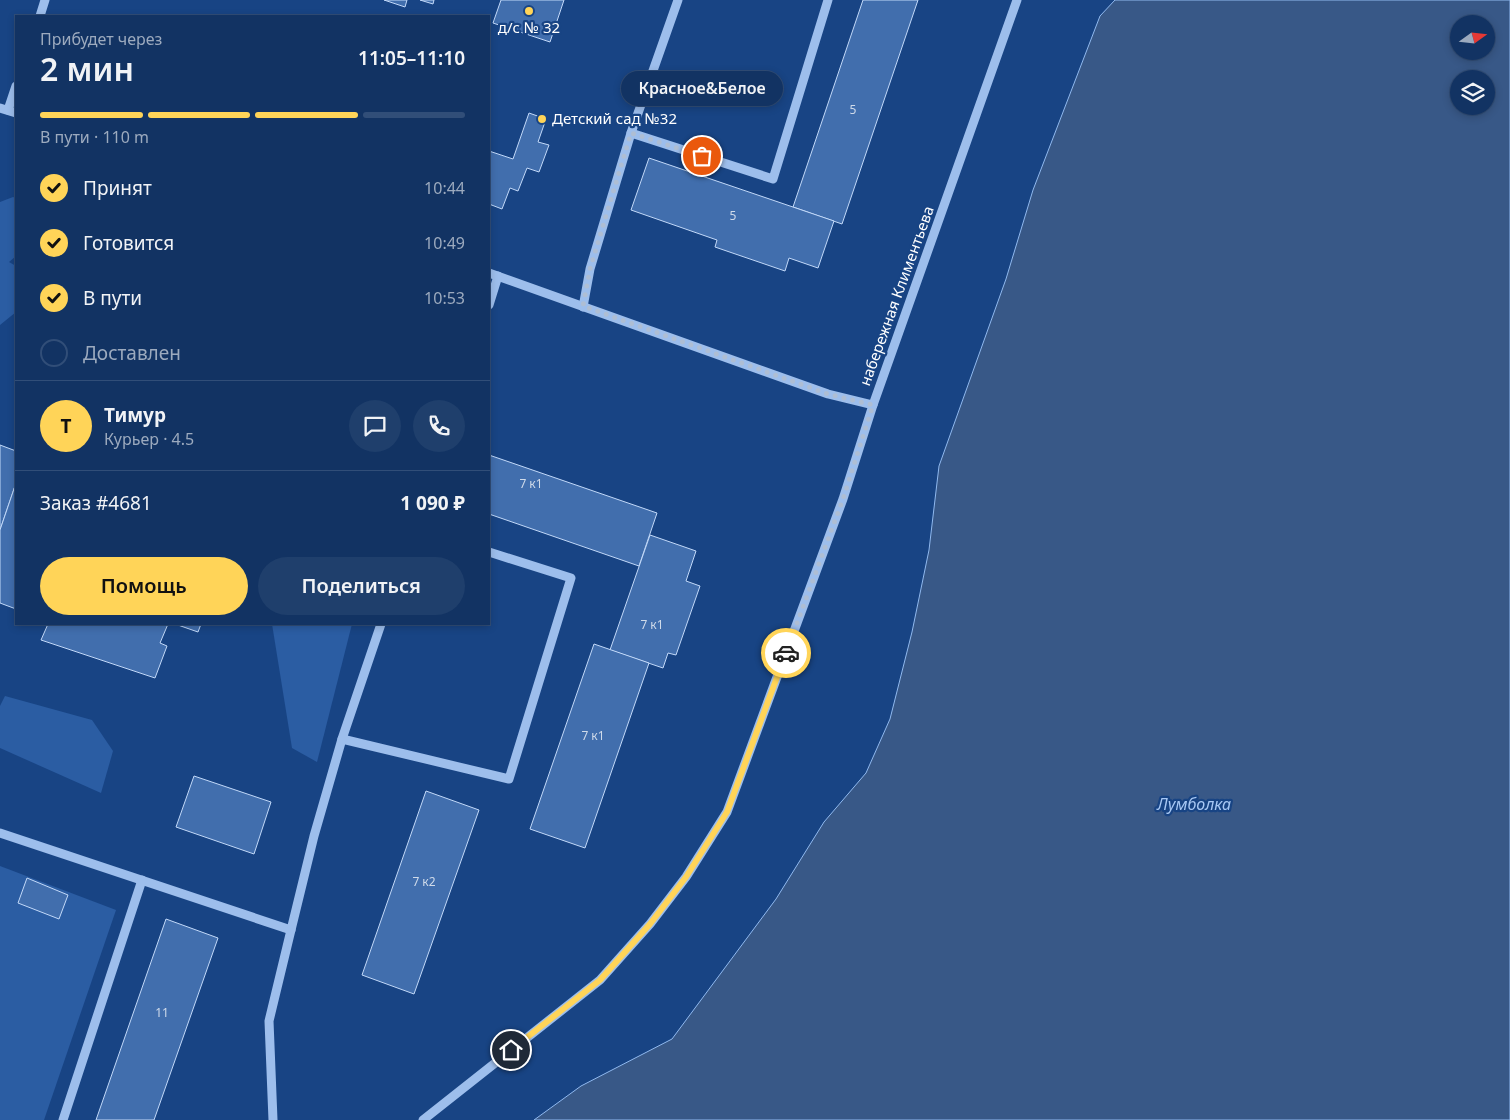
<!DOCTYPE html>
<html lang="ru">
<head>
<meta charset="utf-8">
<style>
  :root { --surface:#123363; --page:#1f3f6c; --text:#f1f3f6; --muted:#9caabe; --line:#314e78; --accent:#ffd458 }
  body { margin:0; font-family:"Noto Sans",sans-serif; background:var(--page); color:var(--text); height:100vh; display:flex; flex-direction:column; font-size:19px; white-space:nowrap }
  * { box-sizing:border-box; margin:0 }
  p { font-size:16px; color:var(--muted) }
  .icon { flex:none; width:28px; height:28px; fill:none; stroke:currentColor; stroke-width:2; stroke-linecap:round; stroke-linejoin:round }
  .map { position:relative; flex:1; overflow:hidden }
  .drawer { position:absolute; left:15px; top:15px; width:475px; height:610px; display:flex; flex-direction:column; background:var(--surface); border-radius:0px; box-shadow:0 2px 8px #0003,0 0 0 1px var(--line) }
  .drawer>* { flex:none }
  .needle { width:32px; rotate:75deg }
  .buttons { position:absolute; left:1450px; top:15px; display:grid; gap:10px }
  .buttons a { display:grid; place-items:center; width:45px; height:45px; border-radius:50%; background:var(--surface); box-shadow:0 2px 8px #0003,0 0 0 1px var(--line); font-size:25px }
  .pin { position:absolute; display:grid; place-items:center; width:42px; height:42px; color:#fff; margin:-21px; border:2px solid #fff; border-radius:50%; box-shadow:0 1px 5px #0007 }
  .courier { position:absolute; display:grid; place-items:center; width:50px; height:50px; margin:-25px; border:4px solid #ffd458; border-radius:50%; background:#fff; color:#222; box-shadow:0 1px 6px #0007 }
  .bubble { position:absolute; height:35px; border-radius:18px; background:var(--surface); box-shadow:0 2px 8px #0003,0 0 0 1px var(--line); font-size:16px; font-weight:600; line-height:35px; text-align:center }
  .head em { font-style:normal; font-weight:600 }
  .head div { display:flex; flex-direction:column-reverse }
  .head { display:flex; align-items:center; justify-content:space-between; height:85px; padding:0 25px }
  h1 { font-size:32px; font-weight:600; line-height:38px }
  .bar { display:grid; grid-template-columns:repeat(4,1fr); gap:8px 5px; align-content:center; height:60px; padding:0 25px }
  .bar i { height:6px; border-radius:4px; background:var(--line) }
  .bar .active { background:var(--accent) }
  .bar p { grid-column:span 4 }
  .line { display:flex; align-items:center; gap:12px; padding:0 25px; border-top:1px solid var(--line) }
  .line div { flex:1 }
  .round { display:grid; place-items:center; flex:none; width:52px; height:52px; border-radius:26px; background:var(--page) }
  ol { padding:0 25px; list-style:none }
  li { display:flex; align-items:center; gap:15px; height:55px }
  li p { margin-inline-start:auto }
  li .icon { padding:5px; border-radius:50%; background:var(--accent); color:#111; stroke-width:4 }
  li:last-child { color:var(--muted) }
  li i { width:28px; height:28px; border:2px solid var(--line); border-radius:50% }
  .button { display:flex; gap:10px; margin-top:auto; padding:10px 25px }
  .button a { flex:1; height:58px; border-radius:30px; background:var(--accent); color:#111; font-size:20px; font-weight:600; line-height:58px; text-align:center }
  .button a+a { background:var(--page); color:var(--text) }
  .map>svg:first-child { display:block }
</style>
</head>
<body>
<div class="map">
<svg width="1510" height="1120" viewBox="0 0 1510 1120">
  <rect width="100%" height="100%" fill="#184484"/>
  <g fill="#2b5da3">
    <path d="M13 197 16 198V256L9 262 16 266V312L0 325V202Z"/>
    <path d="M272 624H352L317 762 292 748Z"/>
    <path d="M5 696 92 720 113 751 101 793 0 748V706Z"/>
    <path d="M0 866 116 910 44 1120H0Z"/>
  </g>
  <path fill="#385887" stroke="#90b9ef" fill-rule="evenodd" d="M1115 0H1510V1120H534L581 1086 672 1039 776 899 824 822 866 773 890 719 912 632 929 550 939 466 1006 279 1033 190 1100 16ZM1459 24H1486V51H1459ZM1459 79H1486V106H1459Z"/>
  <g fill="#416ead" stroke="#c2d9f9">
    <path d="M384 0H407L405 7Z"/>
    <path d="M420 0H434L433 4Z"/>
    <path d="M501 0H564L550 42 493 23Z"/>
    <path d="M863 0H918L842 224 793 207Z"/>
    <path d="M529 113 546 119 538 142 549 145 539 172 527 168 518 191 510 188 502 209 489 204V151L513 159Z"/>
    <path d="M649 158 834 221 818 268 789 258 785 271 715 247 717 240 631 210Z"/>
    <path d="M0 445 16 451V483L0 530Z"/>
    <path d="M489 455 657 513 639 566 489 514Z"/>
    <path d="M16 483V609L0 603V530Z"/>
    <path d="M650 535 696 551 686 581 700 586 676 655 668 653 663 668 610 650Z"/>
    <path d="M48 624H168L160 643 167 646 155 678 41 640Z"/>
    <path d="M175 624H201L198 632Z"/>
    <path d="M594 644 649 663 585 848 530 829Z"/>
    <path d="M194 776 271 802 254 854 176 827Z"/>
    <path d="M426 791 479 810 414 994 362 975Z"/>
    <path d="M27 878 68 895 59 919 18 903Z"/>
    <path d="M166 919 218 938 154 1120H96Z"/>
  </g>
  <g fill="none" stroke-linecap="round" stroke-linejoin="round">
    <g stroke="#9dbeec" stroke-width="9">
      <path d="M40 16 45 0"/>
      <path d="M0 108 16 113"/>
      <path d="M8 110 16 86"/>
      <path d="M631 133 773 179 828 0"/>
      <path d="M489 273 828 394 873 405"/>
      <path d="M489 305 498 276"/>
      <path d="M583 307 590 269 631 133 678 0"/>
      <path d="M342 739 509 779 571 578 489 552"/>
      <path d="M0 833 291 930 314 836 342 739 381 624"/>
      <path d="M63 1120 142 880"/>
      <path d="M273 1120 269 1021 291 930"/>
      <path d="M423 1120 600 980 650 924 686 877 727 812 843 499 873 405 1017 0"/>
    </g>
  </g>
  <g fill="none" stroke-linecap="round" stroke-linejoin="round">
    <path stroke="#aebed4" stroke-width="5" stroke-dasharray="0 9" d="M702 156 631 133 590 269 583 306 828 394 873 405 843 499 786 653"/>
    <path stroke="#ffd458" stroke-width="6" d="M511 1050 600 980 650 924 686 877 727 812 786 653"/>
  </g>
  <g fill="#ffd458" stroke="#184484" stroke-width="2">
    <circle cx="529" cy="11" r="5"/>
    <circle cx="542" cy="119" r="5"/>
  </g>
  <g text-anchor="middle" stroke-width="4.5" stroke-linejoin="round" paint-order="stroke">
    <g font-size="12" fill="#d0dbea">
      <text x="853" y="114">5</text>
      <text x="733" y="220">5</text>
      <text x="531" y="488">7 к1</text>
      <text x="652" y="629">7 к1</text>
      <text x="593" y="740">7 к1</text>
      <text x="424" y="886">7 к2</text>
      <text x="162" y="1017">11</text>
    </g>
    <g font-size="15" fill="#fff" stroke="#184484">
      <text x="529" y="33">д/с № 32</text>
      <text x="552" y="124" text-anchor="start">Детский сад №32</text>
    </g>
    <g font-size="15" fill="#fff" stroke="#184484">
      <text transform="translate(897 296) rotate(-70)" y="5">набережная Климентьева</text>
    </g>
    <g font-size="16" font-style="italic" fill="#a8c8f4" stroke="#184484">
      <text x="1194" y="810">Лумболка</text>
    </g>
  </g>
</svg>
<div class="buttons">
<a><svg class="needle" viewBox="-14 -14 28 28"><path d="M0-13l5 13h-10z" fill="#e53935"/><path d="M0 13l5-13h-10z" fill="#9caabe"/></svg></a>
<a><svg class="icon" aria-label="layers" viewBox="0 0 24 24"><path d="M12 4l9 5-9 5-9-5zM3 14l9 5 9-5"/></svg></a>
</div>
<div class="pin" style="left:702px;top:156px;background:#ea580c"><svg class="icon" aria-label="bag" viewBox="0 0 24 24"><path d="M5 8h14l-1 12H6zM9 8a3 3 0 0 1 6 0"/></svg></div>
<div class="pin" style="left:511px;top:1050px;background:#1f2937"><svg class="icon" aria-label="home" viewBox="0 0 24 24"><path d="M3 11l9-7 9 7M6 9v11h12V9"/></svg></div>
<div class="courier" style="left:786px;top:653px"><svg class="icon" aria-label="car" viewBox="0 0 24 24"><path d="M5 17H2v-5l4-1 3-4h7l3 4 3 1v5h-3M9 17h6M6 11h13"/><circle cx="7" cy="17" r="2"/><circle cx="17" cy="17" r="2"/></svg></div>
<div class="bubble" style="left:621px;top:71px;width:162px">Красное&amp;Белое</div>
<section class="drawer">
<div class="head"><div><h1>2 мин</h1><p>Прибудет через</p></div><em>11:05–11:10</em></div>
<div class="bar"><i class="active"></i><i class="active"></i><i class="active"></i><i></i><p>В пути · 110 m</p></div>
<ol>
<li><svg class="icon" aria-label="check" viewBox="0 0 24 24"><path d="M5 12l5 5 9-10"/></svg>Принят<p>10:44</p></li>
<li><svg class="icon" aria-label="check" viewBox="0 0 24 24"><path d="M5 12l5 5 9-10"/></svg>Готовится<p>10:49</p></li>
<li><svg class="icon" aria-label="check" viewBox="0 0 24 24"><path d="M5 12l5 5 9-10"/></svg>В пути<p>10:53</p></li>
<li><i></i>Доставлен</li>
</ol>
<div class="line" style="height:90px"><b class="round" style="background:var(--accent);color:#111">Т</b><div><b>Тимур</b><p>Курьер · 4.5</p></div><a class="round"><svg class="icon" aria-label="chat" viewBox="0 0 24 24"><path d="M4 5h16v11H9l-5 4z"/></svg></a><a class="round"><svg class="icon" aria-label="phone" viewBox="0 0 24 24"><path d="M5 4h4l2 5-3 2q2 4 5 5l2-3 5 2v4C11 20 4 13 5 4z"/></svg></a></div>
<div class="line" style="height:65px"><div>Заказ #4681</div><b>1 090 ₽</b></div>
<div class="button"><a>Помощь</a><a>Поделиться</a></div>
</section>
</div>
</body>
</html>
